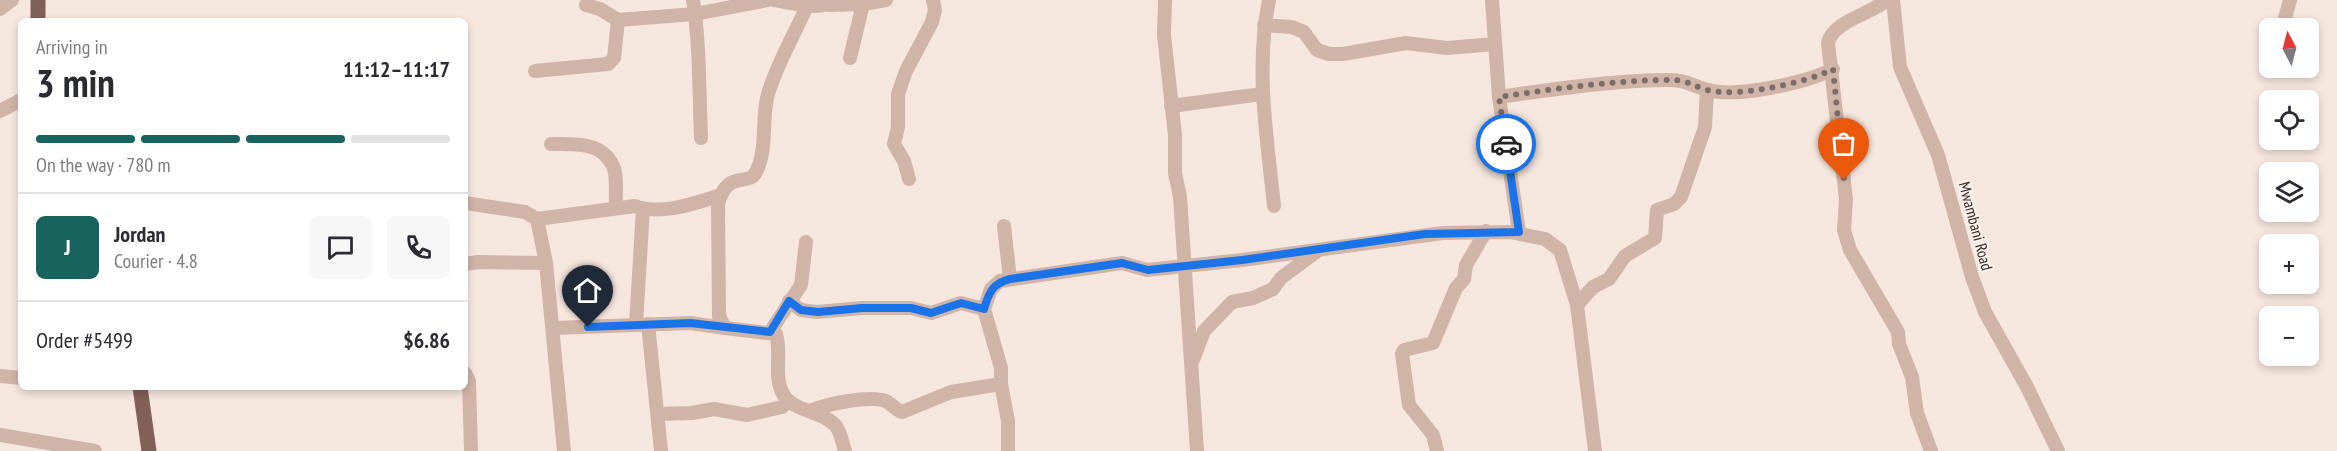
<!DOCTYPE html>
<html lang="en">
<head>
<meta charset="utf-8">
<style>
  :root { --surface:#fff; --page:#f7f7f7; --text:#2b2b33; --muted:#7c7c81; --line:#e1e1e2; --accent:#18635d }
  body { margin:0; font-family:"PT Sans Narrow",sans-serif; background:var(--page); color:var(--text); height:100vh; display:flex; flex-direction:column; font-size:22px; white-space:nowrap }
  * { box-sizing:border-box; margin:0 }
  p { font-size:20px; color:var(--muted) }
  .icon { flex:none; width:33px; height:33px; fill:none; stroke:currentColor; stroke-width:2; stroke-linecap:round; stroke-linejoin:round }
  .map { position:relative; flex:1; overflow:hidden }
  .side { position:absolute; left:18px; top:18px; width:450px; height:372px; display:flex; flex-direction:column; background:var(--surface); border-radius:9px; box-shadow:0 3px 9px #0003 }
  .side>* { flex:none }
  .needle { width:39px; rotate:353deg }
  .controls { position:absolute; left:2259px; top:18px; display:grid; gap:12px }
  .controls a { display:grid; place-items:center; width:60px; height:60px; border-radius:9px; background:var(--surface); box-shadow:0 3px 9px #0003; font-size:30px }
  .pin { position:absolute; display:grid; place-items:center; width:51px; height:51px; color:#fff; margin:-62px -26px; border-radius:50% 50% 50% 0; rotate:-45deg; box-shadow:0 0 6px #0007 }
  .pin .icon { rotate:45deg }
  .courier { position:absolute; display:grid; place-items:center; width:60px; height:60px; margin:-30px; border:4px solid #1a73e8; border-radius:50%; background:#fff; color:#222; box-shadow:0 2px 8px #0007 }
  .overview em { font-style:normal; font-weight:800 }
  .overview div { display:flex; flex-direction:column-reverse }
  .overview { display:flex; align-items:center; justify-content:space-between; height:102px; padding:0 18px }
  h1 { font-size:39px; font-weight:800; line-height:45px }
  .bar { display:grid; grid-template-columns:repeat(4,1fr); gap:9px 6px; align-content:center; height:72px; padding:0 18px }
  .bar i { height:8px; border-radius:4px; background:var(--line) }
  .bar .active { background:var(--accent) }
  .bar p { grid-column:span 4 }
  .line { display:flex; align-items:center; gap:15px; padding:0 18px; border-top:2px solid var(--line) }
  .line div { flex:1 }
  .round { display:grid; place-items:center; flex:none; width:63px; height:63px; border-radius:9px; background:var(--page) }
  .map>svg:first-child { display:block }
</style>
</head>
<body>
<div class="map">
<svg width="2337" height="451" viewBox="0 0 2337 451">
  <rect width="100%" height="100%" fill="#f6e7de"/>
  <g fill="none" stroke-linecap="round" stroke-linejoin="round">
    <g stroke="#d0b4a8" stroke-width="14">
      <path d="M693 0C700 46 699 91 701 138"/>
      <path d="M774 0C794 3 819 12 837 0"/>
      <path d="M1165 0 1164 35 1175 135V173L1180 197 1197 451"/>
      <path d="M1269 0C1255 69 1267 137 1274 206"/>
      <path d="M1492 0 1499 97 1519 232"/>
      <path d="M1887 0C1869 15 1833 21 1828 43L1846 199 1844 230 1850 250 1898 332 1899 344 1912 377 1917 413 1931 451"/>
      <path d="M1893 0 1900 67 1938 155 1972 277 1985 312 2027 387 2058 451"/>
      <path d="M586 5 600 9 618 20 695 14 768 0"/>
      <path d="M830 5 863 4 886 0"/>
      <path d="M807 6C794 35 777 64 768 94 761 118 768 149 756 172 748 188 728 168 718 204L719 316 725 328 776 334C782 353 773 376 783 394 793 412 821 410 835 425 841 431 842 443 845 451"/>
      <path d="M0 9 12 0"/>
      <path d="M2285 18 2290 0"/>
      <path d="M1264 25 1292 27 1304 32 1317 50 1329 54H1343L1406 43 1447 48 1495 44"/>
      <path d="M850 58 863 4"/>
      <path d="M535 71 608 64 614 58 618 20"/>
      <path d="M1499 97C1554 89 1608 81 1664 80 1686 79 1689 85 1708 90 1736 98 1806 83 1833 69"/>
      <path d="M1171 106 1262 94"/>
      <path d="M0 111 21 100"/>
      <path d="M551 144C573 144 602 141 613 166 618 176 615 196 616 208"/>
      <path d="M909 179 904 161 894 144 898 127V94L906 71 932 22 935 10 933 0"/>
      <path d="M465 203 525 212 537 219 635 206C661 216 696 203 721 195"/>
      <path d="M537 219 546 263 564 451"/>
      <path d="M1004 226 1010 279"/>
      <path d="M465 264 478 262 546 263"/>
      <path d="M789 301 801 310 817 312 862 308H911L931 313 961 303 984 309"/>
      <path d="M1577 305 1593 287 1609 279 1625 256 1655 238 1657 210 1674 204 1681 197 1705 127 1707 90"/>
      <path d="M636 324 643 209"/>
      <path d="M648 324 661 451"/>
      <path d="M554 328 690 323 725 328"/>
      <path d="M770 332 801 285 806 242"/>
      <path d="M1193 360 1204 331 1232 302 1253 298 1273 289 1281 278 1316 252"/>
      <path d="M465 373 469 381 471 451"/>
      <path d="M0 376 21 378"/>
      <path d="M812 410C829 404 864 396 882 400 890 401 894 409 902 412L951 392 1001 384"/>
      <path d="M658 414 692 413 714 409 747 415 782 407 789 401"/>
      <path d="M0 435 95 451"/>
      <path d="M1008 451V421L1001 384V368L984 309 991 289 1000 281 1122 263 1147 270 1242 260 1443 233 1510 232 1545 239 1560 250 1577 305 1595 451"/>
      <path d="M1437 451 1433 435 1409 405 1402 354 1404 350 1433 343 1456 288 1464 279 1466 265 1486 231"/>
    </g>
    <g stroke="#806058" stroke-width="15">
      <path d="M38 21V0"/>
      <path d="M140 387 149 451"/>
    </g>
  </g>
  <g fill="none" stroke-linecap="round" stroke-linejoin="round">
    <path stroke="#7d6d68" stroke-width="6" stroke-dasharray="0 10.8" d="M1506 144 1499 97C1554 89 1608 81 1664 80 1687 79 1688 84 1707 90 1737 98 1806 83 1833 69L1844 180"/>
    <path stroke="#1a73e8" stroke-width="8" d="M588 327 690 323 770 332 789 301 801 310 818 312 862 308H911L931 313 961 303 984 309C989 292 993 283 1010 279L1122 263 1148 270 1242 260 1425 234 1519 232 1506 144"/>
  </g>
  <g text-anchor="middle" stroke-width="4.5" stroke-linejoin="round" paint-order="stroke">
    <g font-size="16" fill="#3c2c29" stroke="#fcf2ec">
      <text transform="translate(1976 226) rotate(75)" y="6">Mwambani Road</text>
    </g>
  </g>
</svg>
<div class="controls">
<a><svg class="needle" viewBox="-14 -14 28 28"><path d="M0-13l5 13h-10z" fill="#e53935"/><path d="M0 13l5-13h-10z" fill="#7c7c81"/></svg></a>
<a><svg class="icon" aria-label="locate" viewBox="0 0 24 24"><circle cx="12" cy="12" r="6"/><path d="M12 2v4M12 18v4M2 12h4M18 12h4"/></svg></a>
<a><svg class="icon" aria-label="layers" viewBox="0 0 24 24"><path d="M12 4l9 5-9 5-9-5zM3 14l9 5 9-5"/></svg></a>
<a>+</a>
<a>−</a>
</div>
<div class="pin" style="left:1844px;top:180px;background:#ea580c"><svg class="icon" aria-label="bag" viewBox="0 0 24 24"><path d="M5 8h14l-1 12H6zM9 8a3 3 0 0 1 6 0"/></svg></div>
<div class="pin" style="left:588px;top:327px;background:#1f2937"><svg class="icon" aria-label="home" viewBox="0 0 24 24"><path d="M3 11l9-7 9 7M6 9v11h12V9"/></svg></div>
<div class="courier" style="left:1506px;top:144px"><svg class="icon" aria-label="car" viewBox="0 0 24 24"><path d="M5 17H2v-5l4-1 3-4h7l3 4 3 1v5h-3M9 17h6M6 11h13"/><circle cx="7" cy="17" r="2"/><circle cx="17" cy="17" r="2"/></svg></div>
<section class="side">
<div class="overview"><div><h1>3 min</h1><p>Arriving in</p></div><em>11:12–11:17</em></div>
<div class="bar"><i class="active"></i><i class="active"></i><i class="active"></i><i></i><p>On the way · 780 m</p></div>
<div class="line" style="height:108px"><b class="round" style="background:var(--accent);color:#fff">J</b><div><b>Jordan</b><p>Courier · 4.8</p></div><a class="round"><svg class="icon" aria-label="chat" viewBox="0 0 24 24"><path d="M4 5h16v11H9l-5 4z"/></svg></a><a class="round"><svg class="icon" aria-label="phone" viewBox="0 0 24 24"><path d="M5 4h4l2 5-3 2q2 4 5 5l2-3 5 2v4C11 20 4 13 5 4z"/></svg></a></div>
<div class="line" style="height:78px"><div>Order #5499</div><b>$6.86</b></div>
</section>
</div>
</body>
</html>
